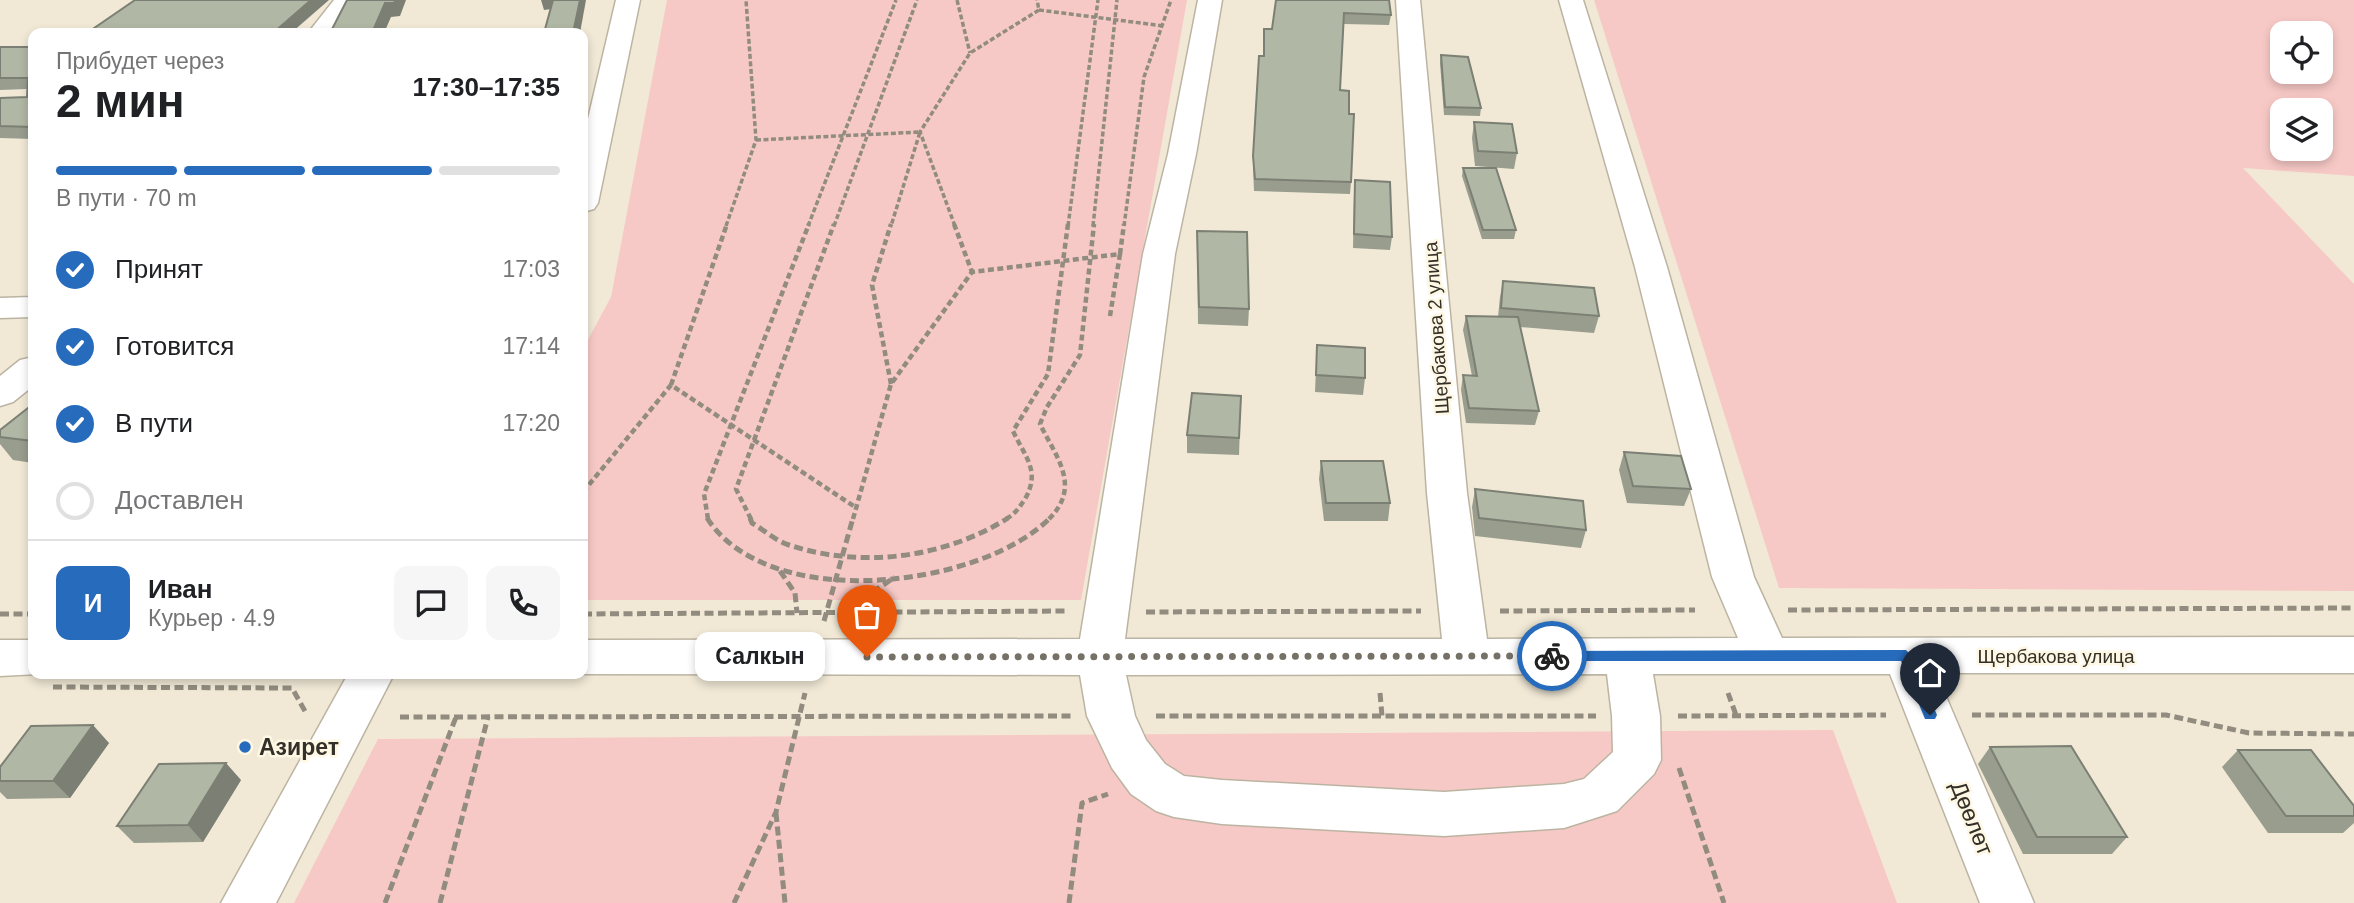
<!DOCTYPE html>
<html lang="ru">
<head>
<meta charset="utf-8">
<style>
  :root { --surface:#fff; --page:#f6f6f6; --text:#202124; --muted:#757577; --line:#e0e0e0; --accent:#276bbc }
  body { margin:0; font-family:Arial,sans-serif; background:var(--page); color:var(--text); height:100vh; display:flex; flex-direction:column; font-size:26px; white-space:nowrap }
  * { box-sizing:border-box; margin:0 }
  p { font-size:23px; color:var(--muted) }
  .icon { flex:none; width:38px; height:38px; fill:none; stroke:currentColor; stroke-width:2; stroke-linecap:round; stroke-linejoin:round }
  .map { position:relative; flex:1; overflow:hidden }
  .drawer { position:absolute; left:28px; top:28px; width:560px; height:651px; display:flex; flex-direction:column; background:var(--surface); border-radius:14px; box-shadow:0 4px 10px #0003 }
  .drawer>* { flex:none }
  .tools { position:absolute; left:2270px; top:21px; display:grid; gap:14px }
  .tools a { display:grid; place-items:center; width:63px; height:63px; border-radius:14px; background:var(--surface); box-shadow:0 4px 10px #0003; font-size:35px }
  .pin { position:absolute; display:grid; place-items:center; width:60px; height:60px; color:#fff; margin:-72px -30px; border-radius:50% 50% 50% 0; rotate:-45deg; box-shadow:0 0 7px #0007 }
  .pin .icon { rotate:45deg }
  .courier { position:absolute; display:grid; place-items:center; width:70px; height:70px; margin:-35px; border:5px solid #276bbc; border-radius:50%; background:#fff; color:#222; box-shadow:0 2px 9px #0007 }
  .bubble { position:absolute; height:49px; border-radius:14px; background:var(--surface); box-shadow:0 4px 10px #0003; font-size:23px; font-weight:700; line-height:49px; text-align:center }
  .head em { font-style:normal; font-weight:700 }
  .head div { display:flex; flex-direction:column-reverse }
  .head { display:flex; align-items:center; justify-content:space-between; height:119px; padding:0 28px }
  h1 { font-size:46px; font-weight:700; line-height:52px }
  .bar { display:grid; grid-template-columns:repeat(4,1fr); gap:10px 7px; align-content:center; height:84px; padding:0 28px }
  .bar i { height:9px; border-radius:5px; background:var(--line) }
  .bar .on { background:var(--accent) }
  .bar p { grid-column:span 4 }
  .line { display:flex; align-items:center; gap:18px; padding:0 28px; border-top:2px solid var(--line) }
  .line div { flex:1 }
  .round { display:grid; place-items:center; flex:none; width:74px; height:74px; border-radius:14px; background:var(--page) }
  ol { padding:0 28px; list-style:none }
  li { display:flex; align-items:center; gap:21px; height:77px }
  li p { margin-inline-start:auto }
  li .icon { padding:7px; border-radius:50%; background:var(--accent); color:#fff; stroke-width:4 }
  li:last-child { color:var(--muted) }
  li i { width:38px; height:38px; border:4px solid var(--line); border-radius:50% }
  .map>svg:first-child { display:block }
</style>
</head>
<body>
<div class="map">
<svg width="2354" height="903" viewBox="0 0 2354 903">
  <rect width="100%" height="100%" fill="#f1e9d6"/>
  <g fill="#f7c9c6" fill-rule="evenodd">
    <path d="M667 0H1187L1081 600H583V349L611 297Z"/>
    <path d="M1594 0H2354V176L2243 168 2354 284V591L1779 588ZM2282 33H2320V72H2282ZM2282 110H2320V149H2282Z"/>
    <path d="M1833 730 1897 903H294L378 739Z"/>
  </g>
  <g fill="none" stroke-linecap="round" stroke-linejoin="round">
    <defs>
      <g id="minor">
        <path d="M334 0H359L333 33H308Z"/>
        <path d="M616 0H640L598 203 594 209 583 212V140Z"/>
        <path d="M1198 0H1222L1196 154 1175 254 1125 639H1442L1427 493 1396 0H1420L1467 493 1487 639 1738 638 1712 577 1635 267 1559 0H1583L1667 267 1754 577 1782 638 2354 637V673H1936L2034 903H1980L1890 674H1653L1660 716 1661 760 1654 774 1617 811 1564 828 1444 836 1222 824 1174 817 1156 811 1131 794 1112 768 1087 716 1080 675 577 674H583V640L1080 639 1143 254 1168 154ZM1607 674 1612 716 1613 752 1584 779 1564 784 1444 792 1222 780 1184 776 1165 764 1146 740 1135 716 1126 675Z"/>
        <path d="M33 297V317L0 318V298Z"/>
        <path d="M33 357V386L13 402 0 406V376L20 360Z"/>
        <path d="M0 640H33V674H39L0 676Z"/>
        <path d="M348 674H394L276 903H221Z"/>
      </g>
    </defs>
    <use href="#minor" stroke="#bcb4a2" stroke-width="3"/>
    <g stroke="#918c7f" stroke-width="3.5" stroke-dasharray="5 2.5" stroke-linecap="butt">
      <path d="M957 0 970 53"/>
      <path d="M1039 10 1164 26"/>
      <path d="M756 140 920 132 891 226"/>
      <path d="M726 226 756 140 746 0"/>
      <path d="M808 226 896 0"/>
      <path d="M834 226 917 0"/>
      <path d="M955 226 920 132 970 53 1039 10 1037 0"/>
      <path d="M1068 226 1098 0"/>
      <path d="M1093 226 1117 0"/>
      <path d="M1124 226 1144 77 1171 0"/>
    </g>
    <g stroke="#918c7f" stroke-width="4.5" stroke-dasharray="6 3.5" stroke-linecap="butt">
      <path d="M954 224 972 272"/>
      <path d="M1120 254 1124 224"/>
      <path d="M891 384 872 285 891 224"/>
      <path d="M671 385 727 224"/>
      <path d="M583 492 671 385 855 507"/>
      <path d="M708 519 704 494 809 224"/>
      <path d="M751 519 736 489 834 224"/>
      <path d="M853 519 891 384 972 272 1120 254 1110 316"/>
      <path d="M1006 519C1015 514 1019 508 1025 499 1041 471 1025 457 1013 431L1048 374 1068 224"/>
      <path d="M1049 519C1082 486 1056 457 1040 424L1047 407 1080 355 1094 224"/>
    </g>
    <g stroke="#918c7f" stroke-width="5" stroke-dasharray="9 4.5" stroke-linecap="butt">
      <path d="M707 518C769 614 980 588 1050 518"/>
      <path d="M750 518 752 523C764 530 776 541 789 545 861 569 945 558 1008 518"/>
      <path d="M780 571 795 593 797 613"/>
      <path d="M1788 610 2354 608"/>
      <path d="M1500 611 1695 610"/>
      <path d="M854 612 867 596 895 577"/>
      <path d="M1146 612 1421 611"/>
      <path d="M0 614H33"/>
      <path d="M583 614 1066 611"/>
      <path d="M824 621 853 518"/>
      <path d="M53 687 292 688 306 713"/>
      <path d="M1380 693 1382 716"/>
      <path d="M1728 693 1736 715"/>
      <path d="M1972 715H2166L2249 733 2354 734"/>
      <path d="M1156 716H1596"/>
      <path d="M1678 716 1886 715"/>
      <path d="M400 717 1071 716"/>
      <path d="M1679 768 1724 903"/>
      <path d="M776 813 785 903"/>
      <path d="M385 903 456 717"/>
      <path d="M440 903 488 717"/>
      <path d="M734 903 776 812 805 693"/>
      <path d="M1069 903 1082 803 1108 794"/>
    </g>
    <use href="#minor" fill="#fff" fill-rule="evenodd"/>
  </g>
  <g fill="#989d8e">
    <path d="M1276 0 1391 15 1389 25 1344 24 1340 90 1349 114 1351 182 1350 194 1254 191 1253 168 1259 56H1263L1264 29H1272Z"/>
    <path d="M0 47H33V139L0 138V98L27 97V89L0 90Z"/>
    <path d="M1441 55 1481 108 1480 116 1444 115 1440 63Z"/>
    <path d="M1474 122 1517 153 1514 169 1475 166 1472 138Z"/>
    <path d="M1463 168 1516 230 1514 239H1482L1462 176Z"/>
    <path d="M1355 180 1392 237 1390 250 1353 248 1354 193Z"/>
    <path d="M1197 231 1249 309 1248 326 1198 324Z"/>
    <path d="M1503 281 1599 316 1594 333 1520 327 1539 411 1535 425 1466 423 1461 390 1463 375 1472 376 1463 330 1466 316 1498 317 1500 297Z"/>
    <path d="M1317 345 1365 378 1363 395 1315 392Z"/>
    <path d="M1241 396 1239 455 1187 453V435Z"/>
    <path d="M33 404V463L13 460 0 444V430Z"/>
    <path d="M1624 452 1691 489 1684 506 1627 503 1619 470Z"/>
    <path d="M1321 461 1390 503 1388 521H1324L1319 479Z"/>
    <path d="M1475 489 1586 530 1581 548 1475 536 1472 507Z"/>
    <path d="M109 743 70 798 7 799 0 792V767Z"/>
    <path d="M1990 747 2127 837 2112 854H2023L1978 764Z"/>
    <path d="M2238 750 2354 806V823L2343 833H2268L2222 767Z"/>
    <path d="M241 780 203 842 134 843 117 826Z"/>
  </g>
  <g fill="#7c8074">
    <path d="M311 0H329L291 33H273Z"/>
    <path d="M395 0H406L400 16 391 17 384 33H372L385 3Z"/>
    <path d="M541 0H556L559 8 544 10Z"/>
    <path d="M580 0H586L580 33H573Z"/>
    <path d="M93 725 109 743 70 798 53 781Z"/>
    <path d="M226 763 241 780 203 842 188 825Z"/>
  </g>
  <g fill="#b1b7a5" stroke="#7c8074" stroke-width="2">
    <path d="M135 0H311L273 33H87Z"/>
    <path d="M347 0H395L394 3H385L372 33H330Z"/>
    <path d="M553 0H580L573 33H544Z"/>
    <path d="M1276 0H1389L1391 15 1344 13 1340 90 1349 91V114H1354L1351 182 1255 179 1253 156 1259 56H1264V29H1272Z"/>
    <path d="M0 47H33V127L0 126V98L27 97 28 78H0Z"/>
    <path d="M1441 55 1468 57 1481 108 1445 107Z"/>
    <path d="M1474 122 1512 124 1517 153 1478 151Z"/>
    <path d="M1463 168H1496L1516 230H1483Z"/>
    <path d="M1355 180 1390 182 1392 237 1354 234Z"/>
    <path d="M1197 231 1247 232 1249 309 1199 307Z"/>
    <path d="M1503 281 1594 288 1599 316 1501 308Z"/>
    <path d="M1466 316 1518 317 1539 411 1469 408 1463 375 1477 376Z"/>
    <path d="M1317 345 1365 348V378L1316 375Z"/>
    <path d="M1192 393 1241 396 1239 438 1187 435Z"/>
    <path d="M33 404V441L0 437V430Z"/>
    <path d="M1624 452 1681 456 1691 489 1633 486Z"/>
    <path d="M1321 461H1383L1390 503H1326Z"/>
    <path d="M1475 489 1583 501 1586 530 1479 518Z"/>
    <path d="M93 725 53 781H0V767L31 726Z"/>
    <path d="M2071 746 2127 837H2037L1990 747Z"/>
    <path d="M2238 750H2311L2354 806V816H2286Z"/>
    <path d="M226 763 188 825 117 826 159 764Z"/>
  </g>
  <path fill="#276bbc" d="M1906 650 1912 656 1937 715 1935 719H1925L1901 661H1552L1545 656 1552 651Z"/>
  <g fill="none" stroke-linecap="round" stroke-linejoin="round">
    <path stroke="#767166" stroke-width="7" stroke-dasharray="0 12.6" d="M867 657 1552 656"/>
  </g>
  <circle fill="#276bbc" stroke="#fef7e3" stroke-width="2.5" cx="245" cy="747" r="7"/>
  <g text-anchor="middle" stroke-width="5" stroke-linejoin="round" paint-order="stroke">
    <g font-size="19" fill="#333029" stroke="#fef7e3">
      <text transform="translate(1436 328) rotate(-94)" y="7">Щербакова 2 улица</text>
      <text x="2056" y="663">Щербакова улица</text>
    </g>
    <g font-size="23" font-weight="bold" fill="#333029" stroke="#fef7e3" text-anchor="start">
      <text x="259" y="755">Азирет</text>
    </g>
    <g font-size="23" fill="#333029" stroke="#fef7e3">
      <text transform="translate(1972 818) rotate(68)" y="8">Дөөлөт</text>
    </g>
  </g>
</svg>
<div class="tools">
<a><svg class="icon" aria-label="locate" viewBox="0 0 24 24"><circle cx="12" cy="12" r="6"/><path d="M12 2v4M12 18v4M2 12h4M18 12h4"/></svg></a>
<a><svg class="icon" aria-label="layers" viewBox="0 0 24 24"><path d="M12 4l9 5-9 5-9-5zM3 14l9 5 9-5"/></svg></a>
</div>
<div class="pin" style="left:867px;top:657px;background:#ea580c"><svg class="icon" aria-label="bag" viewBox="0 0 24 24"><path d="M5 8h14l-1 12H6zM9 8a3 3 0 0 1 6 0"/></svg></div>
<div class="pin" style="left:1930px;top:715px;background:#1f2937"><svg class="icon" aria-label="home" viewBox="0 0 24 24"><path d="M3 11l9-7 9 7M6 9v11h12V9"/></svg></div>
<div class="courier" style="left:1552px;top:656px"><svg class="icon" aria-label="bike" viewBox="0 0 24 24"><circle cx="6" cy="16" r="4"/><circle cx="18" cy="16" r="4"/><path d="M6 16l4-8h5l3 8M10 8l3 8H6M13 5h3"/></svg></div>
<div class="bubble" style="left:695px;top:632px;width:130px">Салкын</div>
<section class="drawer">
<div class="head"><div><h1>2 мин</h1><p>Прибудет через</p></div><em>17:30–17:35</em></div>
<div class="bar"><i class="on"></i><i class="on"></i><i class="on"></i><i></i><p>В пути · 70 m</p></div>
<ol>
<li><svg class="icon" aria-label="check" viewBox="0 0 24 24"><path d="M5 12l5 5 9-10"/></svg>Принят<p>17:03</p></li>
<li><svg class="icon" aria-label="check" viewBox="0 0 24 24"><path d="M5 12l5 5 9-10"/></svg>Готовится<p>17:14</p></li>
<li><svg class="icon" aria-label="check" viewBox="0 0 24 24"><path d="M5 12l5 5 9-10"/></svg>В пути<p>17:20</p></li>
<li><i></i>Доставлен</li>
</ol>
<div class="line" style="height:126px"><b class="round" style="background:var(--accent);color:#fff">И</b><div><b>Иван</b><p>Курьер · 4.9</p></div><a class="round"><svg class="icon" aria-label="chat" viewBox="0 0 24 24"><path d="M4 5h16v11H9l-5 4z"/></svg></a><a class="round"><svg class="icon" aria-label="phone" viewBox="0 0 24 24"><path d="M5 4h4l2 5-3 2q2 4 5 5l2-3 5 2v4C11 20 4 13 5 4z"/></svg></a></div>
</section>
</div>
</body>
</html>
